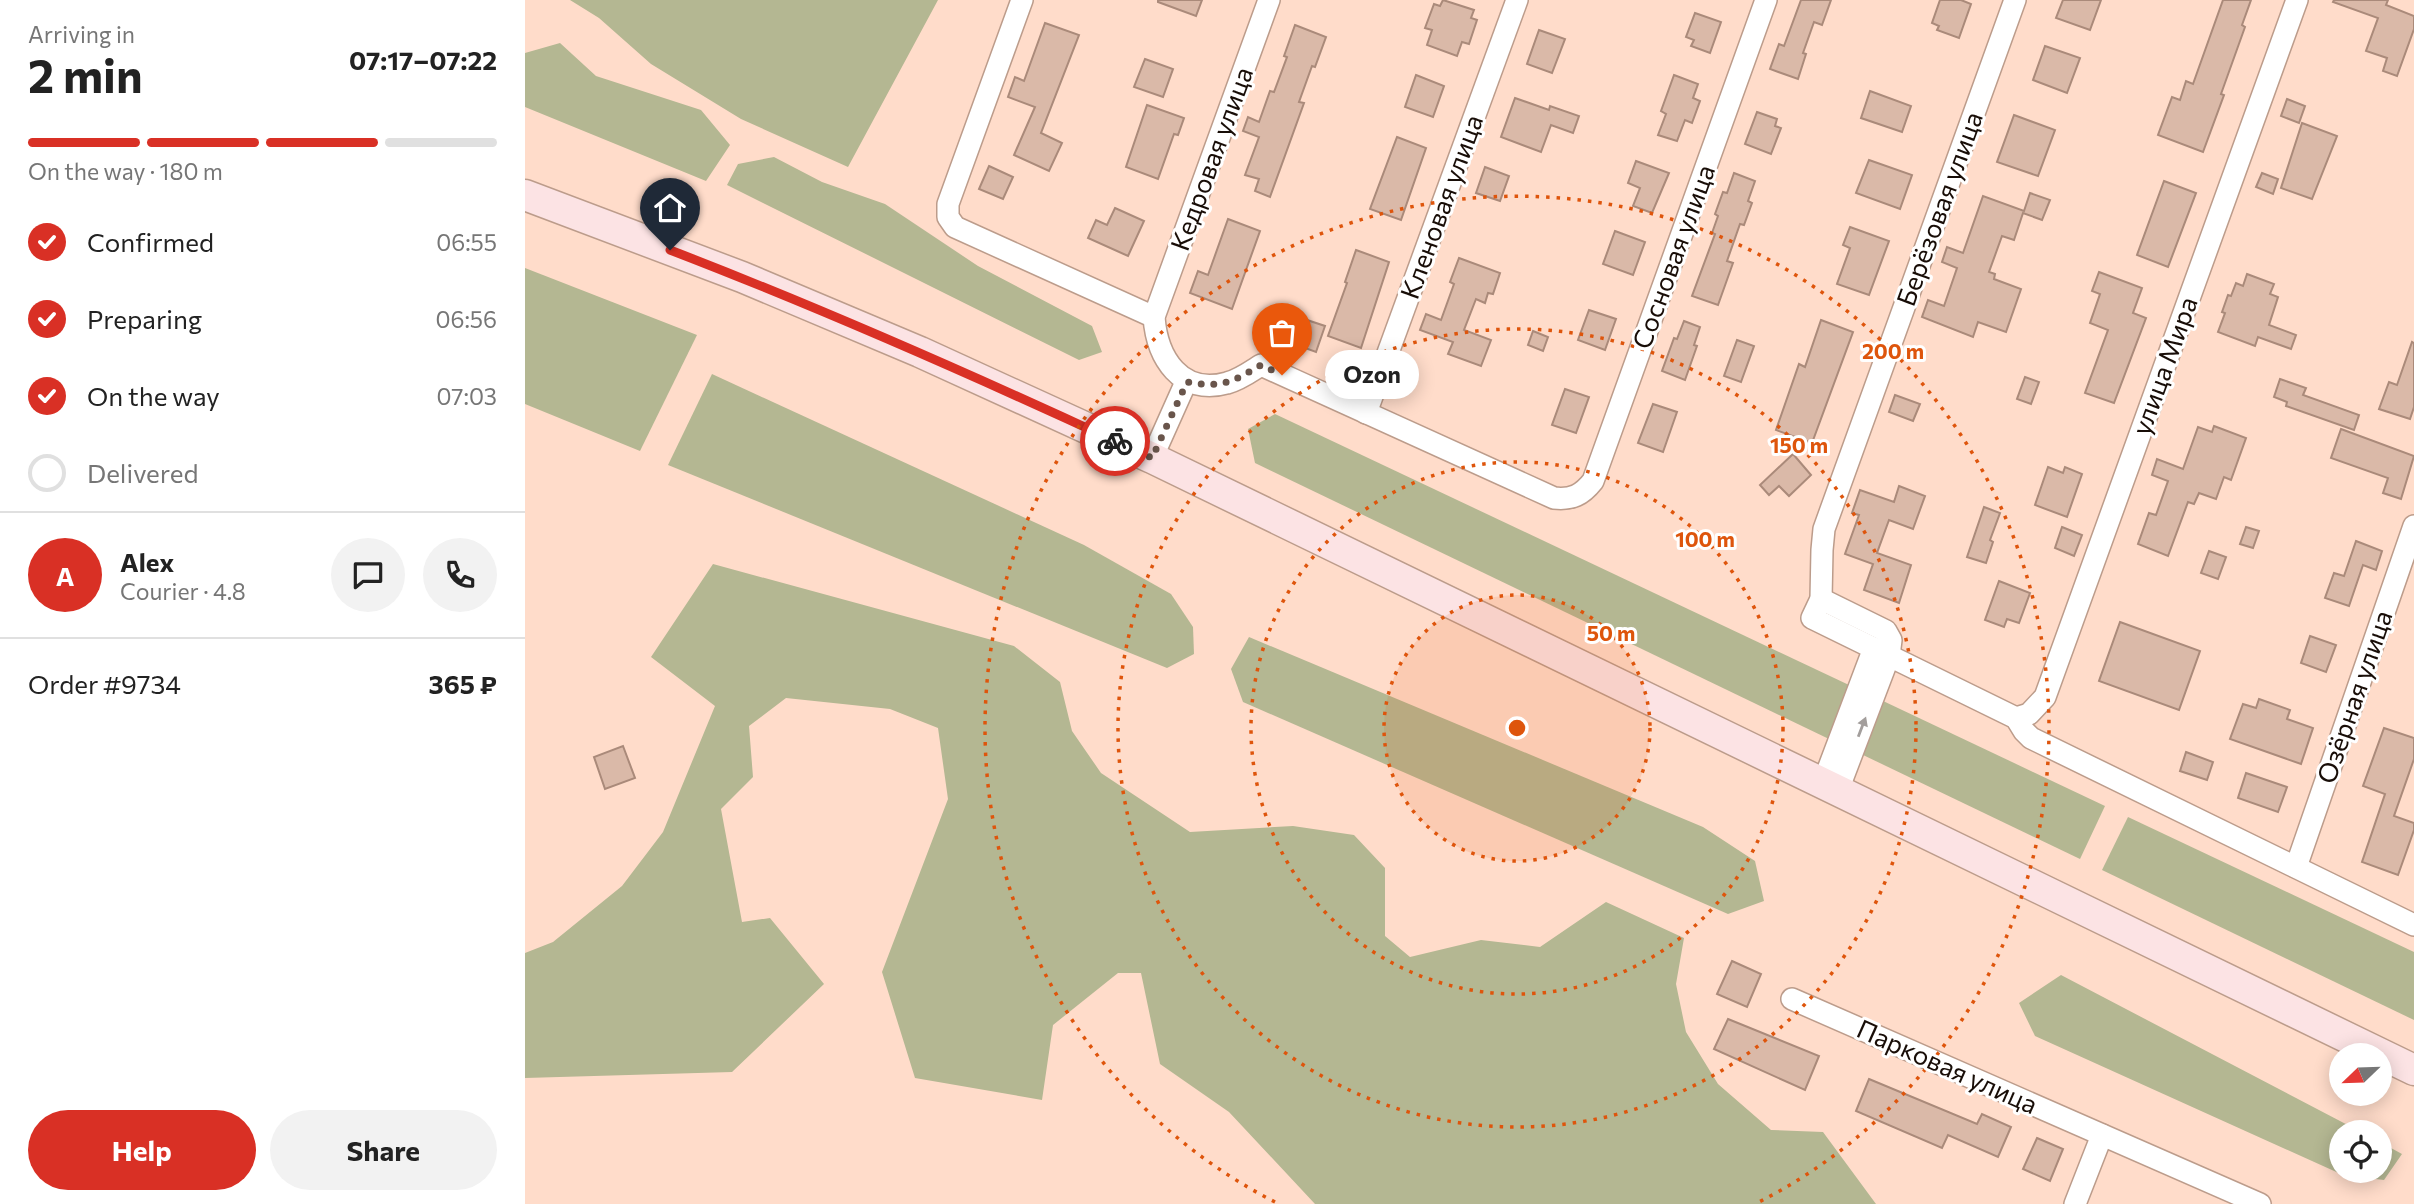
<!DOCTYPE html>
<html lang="en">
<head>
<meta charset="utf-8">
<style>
  :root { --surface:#fff; --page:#f2f2f2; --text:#222; --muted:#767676; --line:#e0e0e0; --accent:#d93025 }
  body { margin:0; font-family:Commissioner,sans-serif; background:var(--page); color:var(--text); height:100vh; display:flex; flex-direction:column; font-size:26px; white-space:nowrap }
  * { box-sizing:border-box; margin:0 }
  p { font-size:23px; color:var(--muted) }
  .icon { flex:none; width:38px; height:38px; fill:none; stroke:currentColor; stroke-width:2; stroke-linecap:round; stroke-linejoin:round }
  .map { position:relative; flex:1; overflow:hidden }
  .side { display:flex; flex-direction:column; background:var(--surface); width:525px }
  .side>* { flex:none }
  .needle { width:46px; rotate:247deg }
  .buttons { position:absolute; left:1804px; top:1043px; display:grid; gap:14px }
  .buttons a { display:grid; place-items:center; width:63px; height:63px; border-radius:50%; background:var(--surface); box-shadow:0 4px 18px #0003; font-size:35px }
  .pin { position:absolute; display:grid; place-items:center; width:60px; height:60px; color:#fff; margin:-72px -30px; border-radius:50% 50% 50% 0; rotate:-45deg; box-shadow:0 0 7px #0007 }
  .pin .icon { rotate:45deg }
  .courier { position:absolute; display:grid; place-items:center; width:70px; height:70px; margin:-35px; border:5px solid #d93025; border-radius:50%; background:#fff; color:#222; box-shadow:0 2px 9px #0007 }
  .bubble { position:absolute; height:49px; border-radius:24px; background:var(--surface); box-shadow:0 4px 18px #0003; font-size:23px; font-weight:700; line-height:49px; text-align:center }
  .head em { font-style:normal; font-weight:700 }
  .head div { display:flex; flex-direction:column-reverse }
  .head { display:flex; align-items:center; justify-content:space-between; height:119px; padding:0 28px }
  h1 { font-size:46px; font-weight:700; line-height:52px }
  .bar { display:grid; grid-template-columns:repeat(4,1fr); gap:10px 7px; align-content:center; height:84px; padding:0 28px }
  .bar i { height:9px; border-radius:5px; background:var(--line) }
  .bar .on { background:var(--accent) }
  .bar p { grid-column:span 4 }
  .line { display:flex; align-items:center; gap:18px; padding:0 28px; border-top:2px solid var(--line) }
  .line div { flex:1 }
  .round { display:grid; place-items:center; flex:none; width:74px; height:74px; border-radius:37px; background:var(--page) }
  ol { padding:0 28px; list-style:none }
  li { display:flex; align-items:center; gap:21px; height:77px }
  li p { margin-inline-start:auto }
  li .icon { padding:7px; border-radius:50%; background:var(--accent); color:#fff; stroke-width:4 }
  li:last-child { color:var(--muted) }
  li i { width:38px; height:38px; border:4px solid var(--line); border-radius:50% }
  .action { display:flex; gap:14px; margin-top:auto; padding:14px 28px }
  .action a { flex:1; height:80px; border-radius:42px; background:var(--accent); color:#fff; font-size:28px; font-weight:700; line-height:80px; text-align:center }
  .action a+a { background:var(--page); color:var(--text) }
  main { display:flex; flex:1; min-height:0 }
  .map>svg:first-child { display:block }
</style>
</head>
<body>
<main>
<section class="side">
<div class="head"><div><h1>2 min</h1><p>Arriving in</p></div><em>07:17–07:22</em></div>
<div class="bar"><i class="on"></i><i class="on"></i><i class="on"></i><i></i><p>On the way · 180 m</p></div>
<ol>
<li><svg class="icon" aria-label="check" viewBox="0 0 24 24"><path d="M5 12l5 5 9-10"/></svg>Confirmed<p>06:55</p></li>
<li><svg class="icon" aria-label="check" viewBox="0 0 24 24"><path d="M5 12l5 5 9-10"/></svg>Preparing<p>06:56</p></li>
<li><svg class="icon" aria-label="check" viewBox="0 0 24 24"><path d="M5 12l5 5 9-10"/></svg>On the way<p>07:03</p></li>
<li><i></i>Delivered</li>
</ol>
<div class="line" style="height:126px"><b class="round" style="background:var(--accent);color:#fff">A</b><div><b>Alex</b><p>Courier · 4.8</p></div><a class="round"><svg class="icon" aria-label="chat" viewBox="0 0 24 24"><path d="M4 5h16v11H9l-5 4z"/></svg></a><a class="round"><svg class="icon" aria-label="phone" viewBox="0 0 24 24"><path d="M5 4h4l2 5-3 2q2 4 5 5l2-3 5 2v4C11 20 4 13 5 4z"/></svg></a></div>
<div class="line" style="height:91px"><div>Order #9734</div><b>365 ₽</b></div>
<div class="action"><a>Help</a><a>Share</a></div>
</section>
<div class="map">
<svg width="1889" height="1204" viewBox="0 0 1889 1204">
  <rect width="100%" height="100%" fill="#ffdcca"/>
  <g fill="#b4b792">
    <path d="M45 0H413L323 167 216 119 126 64 74 18Z"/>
    <path d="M35 43 71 76 176 110 205 145 181 181 0 107V53Z"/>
    <path d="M249 157 297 182 360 204 453 266 567 326 577 352 554 360 202 185 213 164Z"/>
    <path d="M0 268 172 335 115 451 0 404Z"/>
    <path d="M187 374 559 545 646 594 668 627 669 654 642 668 143 465Z"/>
    <path d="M750 414 1324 685 1304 739 730 463 723 429Z"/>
    <path d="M188 564 489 646 535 682 547 731 576 773 665 832 768 826 829 835 860 868V936L885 957 956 940 1015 947 1081 902 1159 938 1151 984 1161 1032 1193 1084 1246 1130 1298 1132 1351 1204H790L704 1112 635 1064 616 973H593L528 1025 517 1100 390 1078 357 972 423 799 413 728 365 709 261 698 224 726 228 777 196 809 217 922 245 918 299 984 207 1072 0 1078V953L28 942 97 886 138 832 190 706 126 657Z"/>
    <path d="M724 637 1178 827 1230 861 1239 901 1203 914 718 702 706 669Z"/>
    <path d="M1356 700 1580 806 1555 859 1336 754Z"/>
    <path d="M1603 817 1889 952V1020L1577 870Z"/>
    <path d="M1536 975 1836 1132H1816V1171H1855V1142L1877 1154 1859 1180 1818 1175 1510 1036 1494 1003Z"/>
  </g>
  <g fill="#dab9a8" stroke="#aa8a7a" stroke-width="2">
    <path d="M633 0H677L671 16 633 2Z"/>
    <path d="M918 0 949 10 946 18 952 20 944 44 937 42 932 56 902 45 907 30 900 28 909 4 915 6Z"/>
    <path d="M1276 0H1306L1297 25 1289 22 1278 53 1281 54 1273 79 1245 69 1254 44 1259 46Z"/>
    <path d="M1415 0H1436L1446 4 1434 38 1412 30 1414 26 1407 23Z"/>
    <path d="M1538 0H1576L1565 30 1531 18Z"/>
    <path d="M1698 0H1726L1717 25 1720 27 1696 94 1699 95 1678 152 1633 135 1647 97 1655 100 1661 81 1668 84Z"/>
    <path d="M1809 0H1863L1861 5 1889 16V29L1872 76 1858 71 1862 58 1841 51 1853 18 1808 2Z"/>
    <path d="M1170 13 1196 22 1185 53 1166 46 1169 40 1161 37Z"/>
    <path d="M520 23 554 35 516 133 537 143 524 171 489 155 510 107 483 97 490 77 499 81Z"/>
    <path d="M770 25 801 37 790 67 787 66 774 102 779 103 745 197 730 191 734 179 720 175 734 137 718 131 723 117 734 122 745 91 749 92 762 57 759 56Z"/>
    <path d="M1014 30 1040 39 1027 73 1002 64Z"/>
    <path d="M1520 46 1555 58 1542 93 1508 80Z"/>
    <path d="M620 59 648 69 638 97 609 87Z"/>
    <path d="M891 75 919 86 908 117 880 107Z"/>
    <path d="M1149 75 1173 84 1168 98 1175 101 1167 123 1160 120 1152 141 1133 135 1141 114 1136 111Z"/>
    <path d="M1345 91 1386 106 1377 132 1336 118Z"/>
    <path d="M990 98 1024 110 1025 106 1054 116 1048 133 1026 125 1016 152 976 137Z"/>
    <path d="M1762 99 1780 106 1774 123 1756 116Z"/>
    <path d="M622 105 659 118 653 135 649 134 633 179 601 167Z"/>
    <path d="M1232 112 1252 119 1250 126 1256 128 1246 154 1220 144Z"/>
    <path d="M1489 115 1530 130 1513 176 1472 162Z"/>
    <path d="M1777 123 1812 136 1787 199 1756 188Z"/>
    <path d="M872 137 901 148 876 220 845 209Z"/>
    <path d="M1344 160 1387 175 1375 209 1331 193Z"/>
    <path d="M1111 161 1144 173 1127 213 1108 206 1115 188 1103 183Z"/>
    <path d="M464 166 488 177 478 199 454 189Z"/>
    <path d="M960 167 984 176 975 201 951 193Z"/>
    <path d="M1209 173 1230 181 1223 201 1227 203 1219 225 1215 224 1202 261 1208 263 1193 305 1167 296 1190 234 1187 233 1193 216 1190 214 1198 192 1202 193Z"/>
    <path d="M1737 173 1753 179 1748 194 1731 187Z"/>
    <path d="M1639 181 1671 193 1643 267 1612 255Z"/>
    <path d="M1505 193 1525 200 1517 220 1498 213 1489 240 1477 236 1464 272 1470 274 1469 279 1496 289 1481 332 1453 322 1448 337 1397 317 1403 300 1419 306 1432 268 1417 262 1422 247 1438 253 1458 196 1499 211Z"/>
    <path d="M590 208 619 221 603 256 563 238 571 220 582 225Z"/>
    <path d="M703 219 735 231 707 309 665 293 673 271 683 275Z"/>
    <path d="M1325 227 1364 241 1344 295 1312 284 1325 248 1318 245Z"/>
    <path d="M1090 231 1120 242 1108 275 1078 264Z"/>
    <path d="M831 250 864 262 836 348 803 336 822 283 820 282Z"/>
    <path d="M934 258 975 273 968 294 963 293 960 303 951 299 939 330 966 340 956 366 923 354 928 342 895 330 901 314 916 320 929 284 925 282Z"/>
    <path d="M1574 272 1617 288 1608 313 1621 318 1589 403 1560 393 1583 330 1565 323 1575 294 1567 291Z"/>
    <path d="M1722 274 1749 284 1745 294 1753 297 1744 325 1771 335 1766 349 1733 337 1730 346 1693 332 1700 313 1697 312 1703 295 1706 296 1711 283 1718 286Z"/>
    <path d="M1064 310 1091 319 1080 350 1053 340Z"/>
    <path d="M770 316 800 326 791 352 761 341Z"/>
    <path d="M1296 320 1328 332 1287 443 1251 430 1274 364 1280 367Z"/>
    <path d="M1159 321 1175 327 1169 345 1172 346 1160 380 1137 371 1149 338 1152 339Z"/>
    <path d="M1008 331 1023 337 1018 351 1003 345Z"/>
    <path d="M1212 340 1229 346 1216 382 1199 376Z"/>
    <path d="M1887 342 1889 343V407L1885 419 1854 409 1864 382 1872 385Z"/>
    <path d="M1500 377 1514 382 1506 404 1492 399Z"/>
    <path d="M1755 379 1781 388 1778 395 1834 415 1829 430 1761 406 1762 402 1749 397Z"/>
    <path d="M1040 389 1064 397 1051 433 1027 425Z"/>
    <path d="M1370 395 1395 404 1388 421 1364 412Z"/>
    <path d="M1128 404 1152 412 1138 452 1113 443Z"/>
    <path d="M1689 426 1721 438 1706 480 1699 477 1691 499 1674 493 1669 504 1663 502 1643 556 1613 544 1624 513 1631 515 1643 481 1627 475 1632 459 1658 469 1673 427 1687 432Z"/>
    <path d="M1816 429 1889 456 1876 499 1858 493 1863 478 1806 458Z"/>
    <path d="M1268 454 1286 475 1264 496 1254 486 1244 495 1235 485Z"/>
    <path d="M1523 467 1538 473 1540 467 1557 474 1542 517 1510 505Z"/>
    <path d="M1374 486 1400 496 1388 529 1364 520 1352 553 1386 565 1374 603 1339 590 1348 564 1320 554 1334 515 1327 513 1335 490 1369 502Z"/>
    <path d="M1459 507 1475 513 1465 540 1468 542 1461 563 1442 557Z"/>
    <path d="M1537 527 1557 535 1549 556 1530 548Z"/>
    <path d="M1721 527 1734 531 1728 548 1715 544Z"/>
    <path d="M1831 541 1857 551 1851 570 1838 565 1824 606 1800 598 1809 573 1819 576Z"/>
    <path d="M1684 551 1701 557 1693 579 1676 573Z"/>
    <path d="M1474 581 1505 593 1494 623 1482 619 1479 627 1460 620Z"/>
    <path d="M1595 622 1675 651 1654 710 1574 681Z"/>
    <path d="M1785 636 1811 645 1801 672 1776 663Z"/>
    <path d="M1734 699 1765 710 1762 719 1788 728 1776 764 1705 739 1718 704 1731 708Z"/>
    <path d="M1859 728 1889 738V759L1869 816 1889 823V830L1873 875 1837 862 1860 794 1838 786Z"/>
    <path d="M98 746 110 778 80 789 69 757Z"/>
    <path d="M1661 752 1688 762 1682 780 1655 771Z"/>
    <path d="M1721 773 1762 787 1753 812 1713 798Z"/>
    <path d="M1207 961 1236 974 1222 1007 1192 994Z"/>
    <path d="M1203 1019 1294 1056 1280 1090 1189 1049Z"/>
    <path d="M1344 1079 1452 1124 1457 1114 1486 1127 1473 1157 1423 1135 1417 1148 1331 1111Z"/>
    <path d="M1512 1138 1538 1149 1525 1181 1498 1169Z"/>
  </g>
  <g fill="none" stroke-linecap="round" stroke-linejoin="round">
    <defs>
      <g id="street">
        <path d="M497 0 423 204V217L430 227 629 317"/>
        <path d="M744 0 629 317C632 358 656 396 702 383 714 380 725 372 736 365L1029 498C1047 500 1057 495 1068 481L1241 0"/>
        <path d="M1490 0 1299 529 1297 550 1296 599 1287 618 1491 718 1499 731 1506 738 1889 925"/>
        <path d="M841 413 992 0"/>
        <path d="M627 458 661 382"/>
        <path d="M1296 599 1361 631 1366 640 1364 656 1313 790"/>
        <path d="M1491 718 1504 714 1520 697 1772 0"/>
        <path d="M1298 783 1349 648"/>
        <path d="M1771 867 1889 526"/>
        <path d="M1267 999 1735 1204"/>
        <path d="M1550 1204 1577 1135"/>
      </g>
      <path id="secondary" d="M0 195 217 277 395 352 627 458 1889 1070"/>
    </defs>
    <use href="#street" stroke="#bc9c8b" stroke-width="24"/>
    <use href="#secondary" stroke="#bc9c8b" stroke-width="33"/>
    <use href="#street" stroke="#fff" stroke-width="21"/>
    <use href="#secondary" stroke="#fce3e4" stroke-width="30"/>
  </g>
  <defs><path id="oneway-solid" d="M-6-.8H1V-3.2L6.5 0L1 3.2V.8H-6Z" transform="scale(1.75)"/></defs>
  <use fill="#a39e9c" href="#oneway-solid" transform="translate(1337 727) rotate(-69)"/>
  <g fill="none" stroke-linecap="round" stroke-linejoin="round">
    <path stroke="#69554b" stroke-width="7" stroke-dasharray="0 12.6" d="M590 441 627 458 662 382C696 388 706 383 736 365L757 375"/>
    <path stroke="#d93025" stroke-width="9" d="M145 250C296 308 443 373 590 441"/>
  </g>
  <circle cx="992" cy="728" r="133" fill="#de550c" fill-opacity=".12"/>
  <g fill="none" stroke="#de550c" stroke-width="3.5" stroke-dasharray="3.5 7">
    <circle cx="992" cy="728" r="133"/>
    <circle cx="992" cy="728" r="266"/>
    <circle cx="992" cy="728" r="399"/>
    <path d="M750 1202A532 532 0 1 1 1234 1202"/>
  </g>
  <g text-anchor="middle" stroke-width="6" stroke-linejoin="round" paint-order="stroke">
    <g font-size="26" fill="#180d07" stroke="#fff">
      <text transform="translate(687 159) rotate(-70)" y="9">Кедровая улица</text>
      <text transform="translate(917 207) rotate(-70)" y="9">Кленовая улица</text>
      <text transform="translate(1415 209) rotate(-70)" y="9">Берёзовая улица</text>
      <text transform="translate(1149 257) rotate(-70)" y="9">Сосновая улица</text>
      <text transform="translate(1640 366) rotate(-70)" y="9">улица Мира</text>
      <text transform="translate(1830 697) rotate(-71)" y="9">Озёрная улица</text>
      <text transform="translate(1422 1067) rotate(24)" y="9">Парковая улица</text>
    </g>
  </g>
  <circle cx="992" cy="728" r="10" fill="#de550c" stroke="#fff" stroke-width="3.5"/>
  <g font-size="21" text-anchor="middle" font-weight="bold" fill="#de550c" stroke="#fff" stroke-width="6" stroke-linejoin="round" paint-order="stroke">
    <text x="1368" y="359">200 m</text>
    <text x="1274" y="453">150 m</text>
    <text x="1180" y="547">100 m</text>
    <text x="1086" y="641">50 m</text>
  </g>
</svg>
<div class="buttons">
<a><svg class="needle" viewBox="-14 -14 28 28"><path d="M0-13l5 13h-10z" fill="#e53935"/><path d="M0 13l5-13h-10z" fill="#767676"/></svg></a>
<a><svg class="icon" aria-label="locate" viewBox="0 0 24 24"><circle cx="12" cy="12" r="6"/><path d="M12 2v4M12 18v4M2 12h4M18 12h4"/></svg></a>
</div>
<div class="pin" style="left:757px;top:375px;background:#ea580c"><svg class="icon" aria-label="bag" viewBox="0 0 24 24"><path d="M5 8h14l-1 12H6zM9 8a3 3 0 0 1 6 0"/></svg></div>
<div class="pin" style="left:145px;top:250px;background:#1f2937"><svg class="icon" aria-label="home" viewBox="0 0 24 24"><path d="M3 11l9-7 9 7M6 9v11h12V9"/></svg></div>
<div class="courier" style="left:590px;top:441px"><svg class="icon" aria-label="bike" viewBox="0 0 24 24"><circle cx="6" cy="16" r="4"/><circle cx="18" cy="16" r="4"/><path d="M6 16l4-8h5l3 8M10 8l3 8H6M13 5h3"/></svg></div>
<div class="bubble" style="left:800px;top:350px;width:94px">Ozon</div>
</div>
</main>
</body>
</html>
